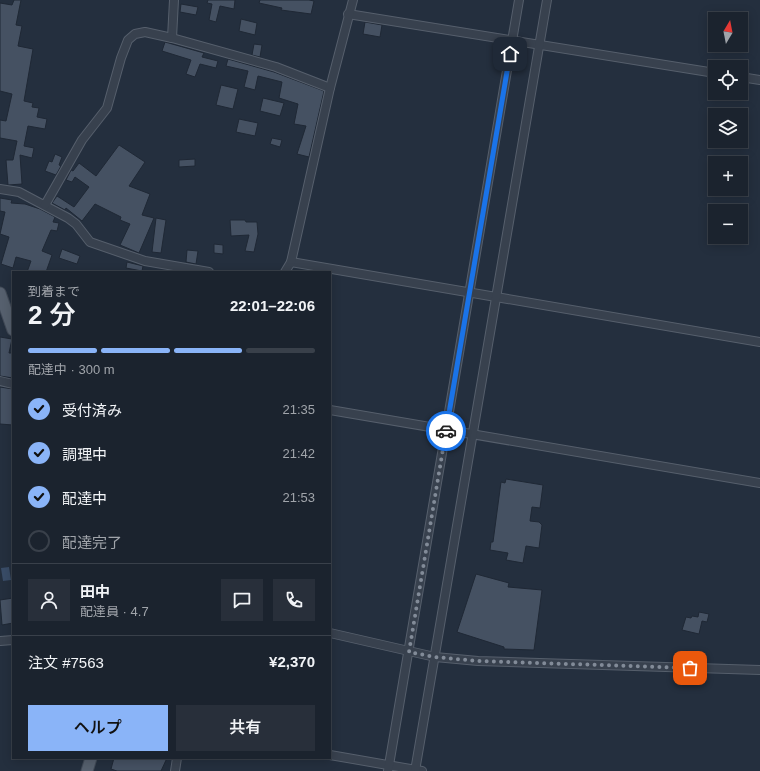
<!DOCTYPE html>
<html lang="ja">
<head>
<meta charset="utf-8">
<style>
  :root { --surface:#1b232e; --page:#282f3a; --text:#f1f3f6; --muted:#a0a4aa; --line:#39404a; --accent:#8ab4f8 }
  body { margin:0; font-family:Helvetica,"Noto Sans JP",sans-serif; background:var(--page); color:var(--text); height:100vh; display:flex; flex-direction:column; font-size:15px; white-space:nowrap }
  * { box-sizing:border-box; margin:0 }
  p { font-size:13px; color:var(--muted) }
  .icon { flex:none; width:22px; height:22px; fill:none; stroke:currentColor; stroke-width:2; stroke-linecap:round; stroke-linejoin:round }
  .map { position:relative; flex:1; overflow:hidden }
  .details { position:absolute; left:12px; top:271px; width:319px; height:488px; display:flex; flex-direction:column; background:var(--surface); border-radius:0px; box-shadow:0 2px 10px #0003,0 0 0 1px var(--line) }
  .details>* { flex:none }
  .needle { width:26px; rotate:10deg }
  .controls { position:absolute; left:708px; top:12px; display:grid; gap:8px }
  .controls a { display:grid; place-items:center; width:40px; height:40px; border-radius:0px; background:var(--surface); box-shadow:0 2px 10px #0003,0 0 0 1px var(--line); font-size:20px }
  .pin { position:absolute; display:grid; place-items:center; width:34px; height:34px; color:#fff; margin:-17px; border-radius:8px; box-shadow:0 2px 6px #0006 }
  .courier { position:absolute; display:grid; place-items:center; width:40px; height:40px; margin:-20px; border:3px solid #1a73e8; border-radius:50%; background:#fff; color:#222; box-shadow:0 1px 5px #0007 }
  .summary em { font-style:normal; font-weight:600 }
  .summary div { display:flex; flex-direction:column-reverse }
  .summary { display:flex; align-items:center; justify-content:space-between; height:68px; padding:0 16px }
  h1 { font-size:26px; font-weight:600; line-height:30px }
  .bar { display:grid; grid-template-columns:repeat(4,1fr); gap:6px 4px; align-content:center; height:48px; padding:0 16px }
  .bar i { height:5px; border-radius:3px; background:var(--line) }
  .bar .active { background:var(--accent) }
  .bar p { grid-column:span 4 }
  .line { display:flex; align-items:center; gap:10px; padding:0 16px; border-top:1px solid var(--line) }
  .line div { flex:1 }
  .round { display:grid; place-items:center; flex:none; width:42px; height:42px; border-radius:0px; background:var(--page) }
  ol { padding:0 16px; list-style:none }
  li { display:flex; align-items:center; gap:12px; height:44px }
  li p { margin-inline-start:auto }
  li .icon { padding:4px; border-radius:50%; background:var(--accent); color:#111; stroke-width:4 }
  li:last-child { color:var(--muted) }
  li i { width:22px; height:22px; border:2px solid var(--line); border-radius:50% }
  .action { display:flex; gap:8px; margin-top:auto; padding:8px 16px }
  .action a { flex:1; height:46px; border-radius:0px; background:var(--accent); color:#111; font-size:16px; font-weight:600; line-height:46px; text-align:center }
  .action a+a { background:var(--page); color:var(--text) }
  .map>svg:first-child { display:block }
</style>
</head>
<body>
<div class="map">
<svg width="760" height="771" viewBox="0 0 760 771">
  <rect width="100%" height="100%" fill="#242f3e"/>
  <path fill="#394c67" d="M9 567 11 580 3 581 1 568Z"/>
  <g fill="#455162" stroke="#1f2835">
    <path d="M14 0H21L16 25 22 26 18 46 33 49 24 101 33 103 32 107 39 108 37 117 47 119 45 129 28 126 24 146 34 148 32 158 20 155 22 184 8 185 6 160H13L17 141 0 138V120L6 121 12 94 0 91V3L12 5Z"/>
    <path d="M208 0H235L234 9 220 6 216 22 209 20 212 4 207 3Z"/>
    <path d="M260 0H309L314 1 311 14 281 10 282 8 259 3Z"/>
    <path d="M181 4 198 7 196 15 180 12Z"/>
    <path d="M241 19 257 23 255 35 239 31Z"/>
    <path d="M365 22 382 25 380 37 363 34Z"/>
    <path d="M165 42 204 53 202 57 218 61 216 68 200 64 195 77 186 74 191 60 162 51Z"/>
    <path d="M254 44 262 45 260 57 252 55Z"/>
    <path d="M228 59 274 72 324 91 309 157 297 154 306 126 294 124 298 104 279 98 282 82 258 76 255 90 244 87 248 71 226 66Z"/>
    <path d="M221 85 238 89 233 109 216 105Z"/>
    <path d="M263 98 284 103 280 116 260 111Z"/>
    <path d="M239 119 258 123 255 136 236 132Z"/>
    <path d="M272 138 282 140 280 147 270 144Z"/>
    <path d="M119 145 145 162 129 186 150 194 142 215 154 218 139 253 120 245 130 224 120 220 121 217 95 204 82 221 66 208 65 210 52 203 57 196 74 207 89 187 75 177 72 182 66 180 71 170 73 171 79 163 96 176Z"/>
    <path d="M55 154 62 157 59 165 61 166 56 175 45 171 49 161 52 162Z"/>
    <path d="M195 159V166L179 167V160Z"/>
    <path d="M0 198 12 200 11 203 25 204 40 209 55 217 53 222 59 223 57 231 51 230 42 251 52 255 46 272H27L31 261 16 257 13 268 1 264 9 237 0 234 5 212 0 211Z"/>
    <path d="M156 218 166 220 161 253 152 252Z"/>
    <path d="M230 220H245L246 222H257L258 234 254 252 245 251 249 235 231 236Z"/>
    <path d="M214 244 223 245V254L214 253Z"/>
    <path d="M62 249 80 256 77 264 59 258Z"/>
    <path d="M187 250 198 251 196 264 186 262Z"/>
    <path d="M127 262 143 266 142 271 126 268Z"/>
    <path d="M0 337 12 339 9 353H13V378L0 376Z"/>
    <path d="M0 387 13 389V425L0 424Z"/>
    <path d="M506 479 543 485 540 508 532 507 530 521 539 522 542 525 539 548 526 546 523 563 506 560 508 553 490 550 491 542H493L501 482 505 483Z"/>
    <path d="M476 574 509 583 508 587 542 590 534 650 504 649V647L457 632Z"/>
    <path d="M13 598V623L2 625 0 600Z"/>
    <path d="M699 612 709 614 707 622 702 621 699 634 682 630 686 617 691 618 692 616 698 617Z"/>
    <path d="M686 651 696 653 694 662 685 660Z"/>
    <path d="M114 758H167L161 771H117L111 769Z"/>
  </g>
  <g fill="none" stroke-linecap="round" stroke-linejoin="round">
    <defs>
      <g id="minor">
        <path d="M348 14 715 73"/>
        <path d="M172 38 174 0"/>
        <path d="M741 77 760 80"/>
        <path d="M0 189 19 192 68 218 76 224 90 242 145 261 209 272"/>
        <path d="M45 205 82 140 107 108 121 58 128 40 135 34 145 32 172 38 276 67 330 88"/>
        <path d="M291 262 760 342"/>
        <path d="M285 272 291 262 330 88 353 0"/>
        <path d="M0 381 13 384"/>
        <path d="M330 410 760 483"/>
        <path d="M330 633 435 657 478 661 760 670"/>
        <path d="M0 641 13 640"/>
        <path d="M330 755 422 771"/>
        <path d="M175 771 177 758"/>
        <path d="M388 771 519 0"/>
        <path d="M415 771 547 0"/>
      </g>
      <g id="major">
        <path d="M0 293 13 330"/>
        <path d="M87 771 91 758"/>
      </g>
    </defs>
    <use href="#minor" stroke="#565f6c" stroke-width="10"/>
    <use href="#major" stroke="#414a57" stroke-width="13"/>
    <use href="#minor" stroke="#38414e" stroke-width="8"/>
    <use href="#major" stroke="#56606e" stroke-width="11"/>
  </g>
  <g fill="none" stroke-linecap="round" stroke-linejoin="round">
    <path stroke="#828b98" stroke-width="4" stroke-dasharray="0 7.2" d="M446 431 409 652 435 657 478 661 690 668"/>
    <path stroke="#1a73e8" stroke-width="5" d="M446 431 510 54"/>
  </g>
</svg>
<div class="controls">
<a><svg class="needle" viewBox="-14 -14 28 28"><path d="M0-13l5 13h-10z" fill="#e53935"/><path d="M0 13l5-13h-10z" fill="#a0a4aa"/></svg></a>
<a><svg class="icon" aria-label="locate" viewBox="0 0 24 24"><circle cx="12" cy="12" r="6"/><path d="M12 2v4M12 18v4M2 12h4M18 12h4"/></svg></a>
<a><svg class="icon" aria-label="layers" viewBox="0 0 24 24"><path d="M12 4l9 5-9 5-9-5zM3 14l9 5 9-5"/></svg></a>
<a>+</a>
<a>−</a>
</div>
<div class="pin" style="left:690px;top:668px;background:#ea580c"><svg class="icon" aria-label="bag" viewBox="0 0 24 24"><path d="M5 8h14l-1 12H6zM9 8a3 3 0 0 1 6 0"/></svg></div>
<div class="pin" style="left:510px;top:54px;background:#1f2937"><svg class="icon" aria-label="home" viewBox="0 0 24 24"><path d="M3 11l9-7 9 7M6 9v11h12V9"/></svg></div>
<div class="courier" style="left:446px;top:431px"><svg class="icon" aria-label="car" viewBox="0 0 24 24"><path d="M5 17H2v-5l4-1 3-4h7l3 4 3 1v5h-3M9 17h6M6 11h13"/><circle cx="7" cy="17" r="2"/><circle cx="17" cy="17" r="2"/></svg></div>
<section class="details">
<div class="summary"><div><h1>2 分</h1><p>到着まで</p></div><em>22:01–22:06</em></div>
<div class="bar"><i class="active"></i><i class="active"></i><i class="active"></i><i></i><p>配達中 · 300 m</p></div>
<ol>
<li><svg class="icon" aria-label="check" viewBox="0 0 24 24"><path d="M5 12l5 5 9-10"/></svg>受付済み<p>21:35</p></li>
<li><svg class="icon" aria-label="check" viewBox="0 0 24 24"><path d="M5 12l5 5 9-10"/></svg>調理中<p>21:42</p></li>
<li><svg class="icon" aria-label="check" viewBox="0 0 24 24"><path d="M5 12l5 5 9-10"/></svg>配達中<p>21:53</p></li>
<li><i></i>配達完了</li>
</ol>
<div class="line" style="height:72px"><a class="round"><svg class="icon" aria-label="person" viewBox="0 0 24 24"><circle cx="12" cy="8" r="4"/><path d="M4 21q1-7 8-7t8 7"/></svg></a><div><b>田中</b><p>配達員 · 4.7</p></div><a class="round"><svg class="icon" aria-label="chat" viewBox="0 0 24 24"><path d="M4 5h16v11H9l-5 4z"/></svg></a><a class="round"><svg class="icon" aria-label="phone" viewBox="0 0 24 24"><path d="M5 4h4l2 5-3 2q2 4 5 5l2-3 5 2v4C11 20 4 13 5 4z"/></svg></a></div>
<div class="line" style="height:52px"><div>注文 #7563</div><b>¥2,370</b></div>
<div class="action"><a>ヘルプ</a><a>共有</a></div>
</section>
</div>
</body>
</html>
